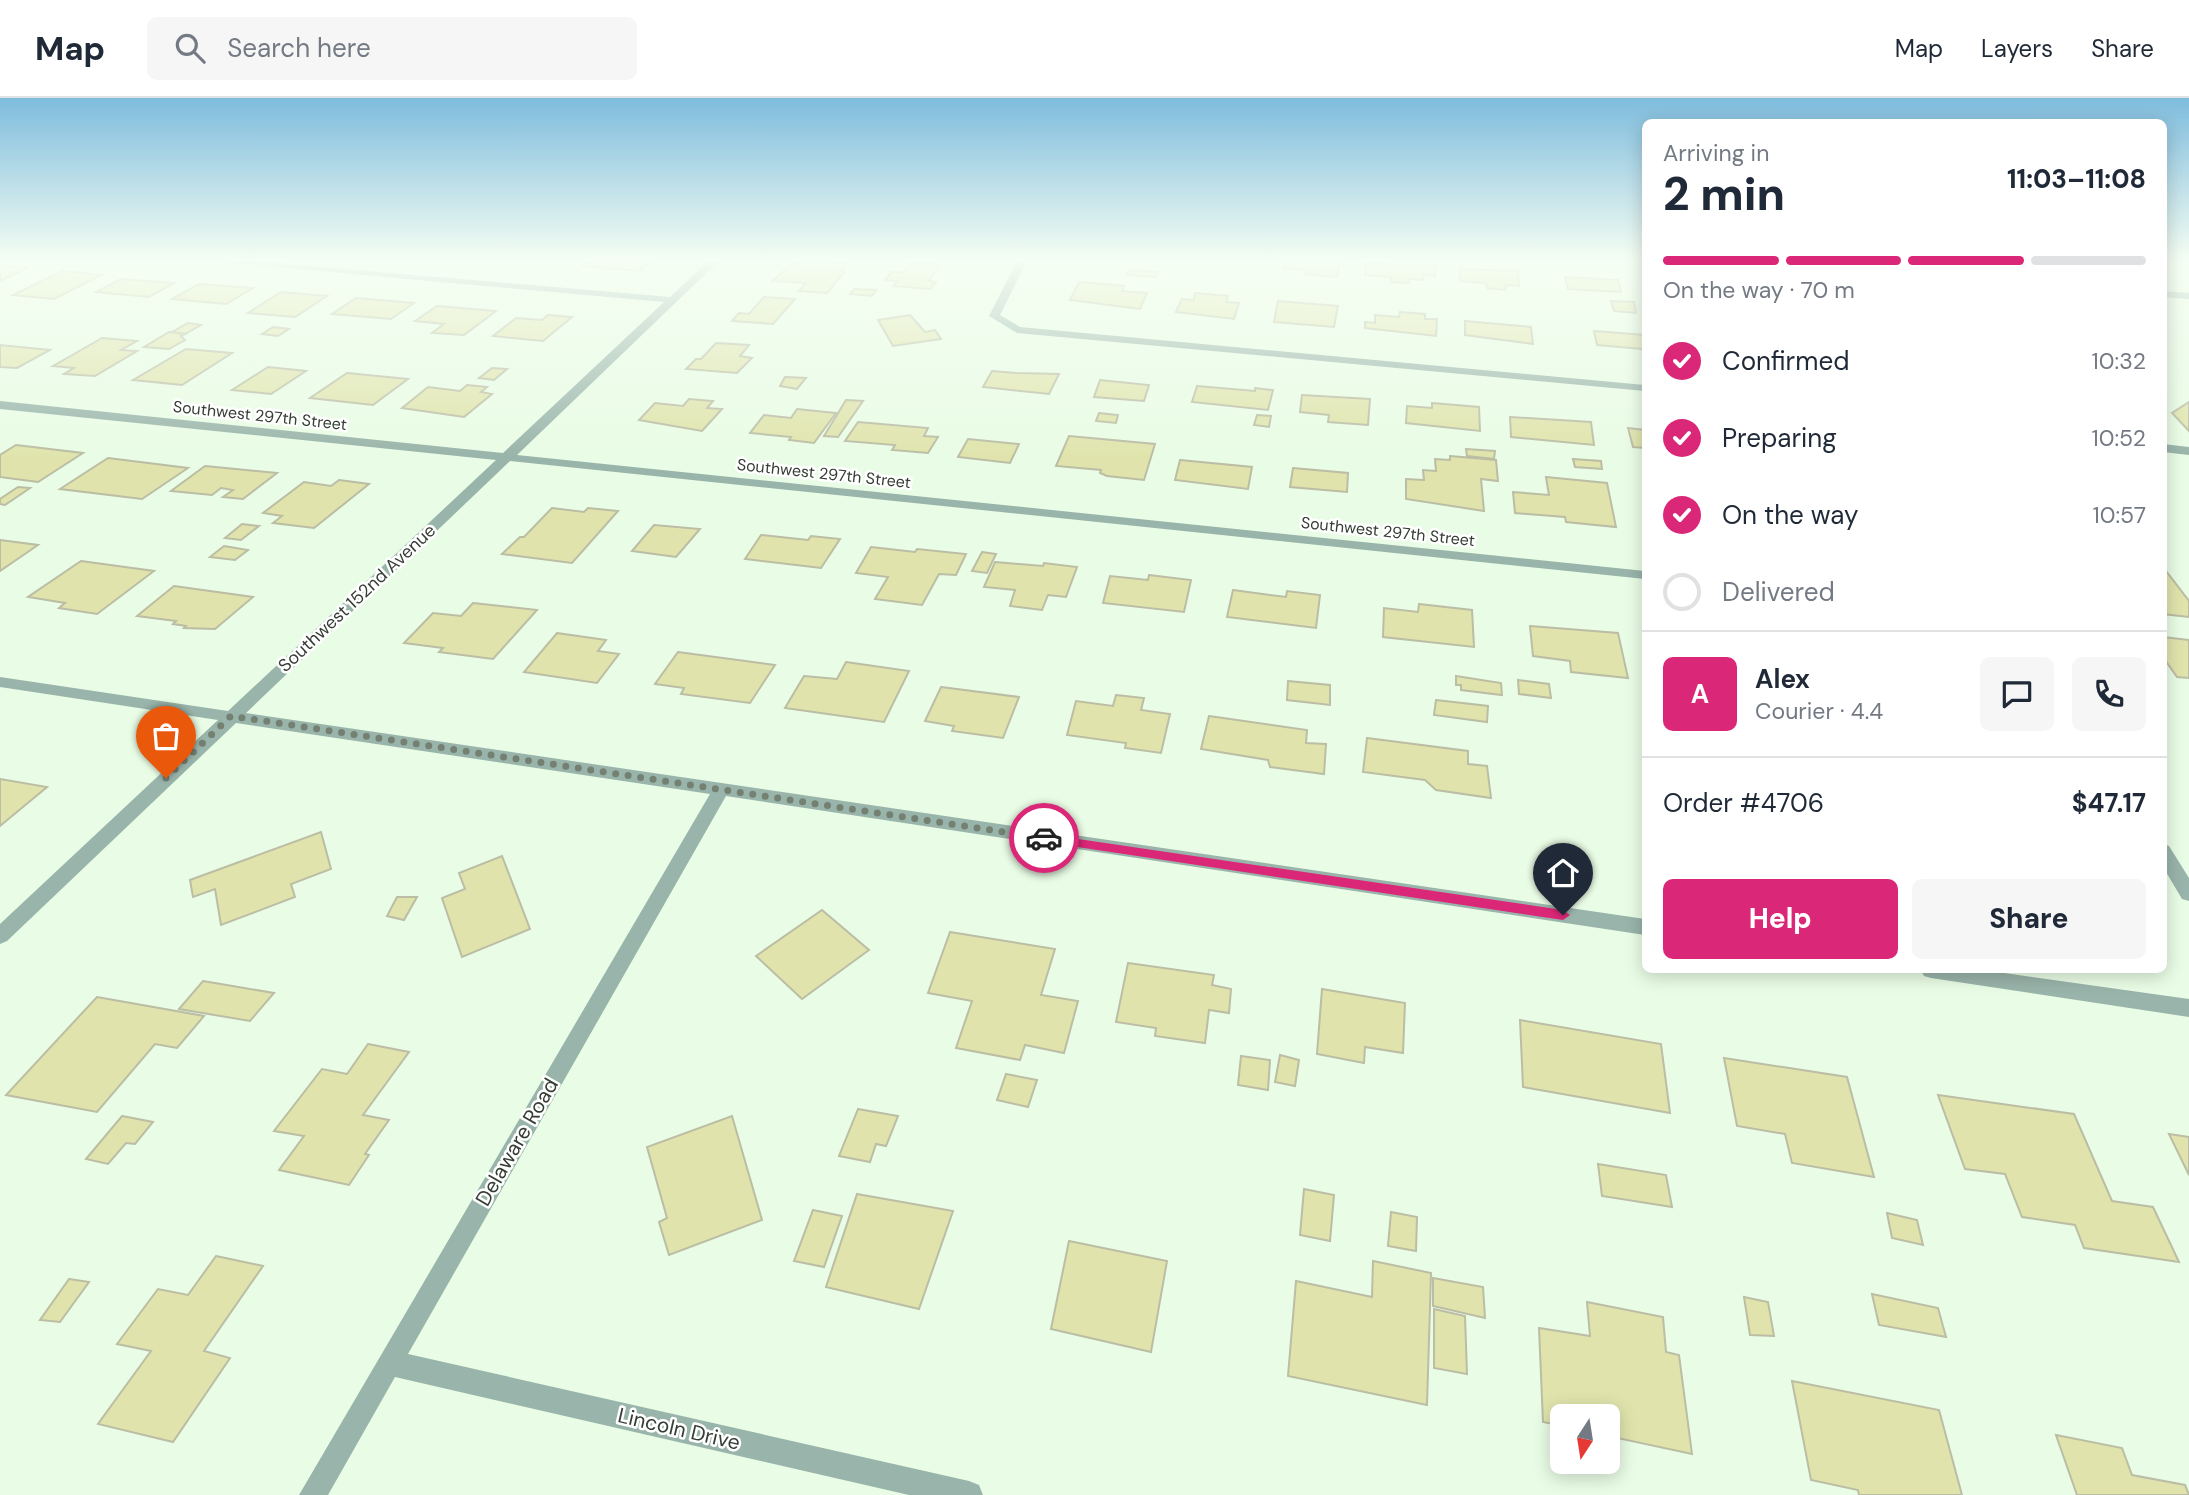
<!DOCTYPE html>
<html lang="en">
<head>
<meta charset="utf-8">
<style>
  :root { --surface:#fff; --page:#f6f6f7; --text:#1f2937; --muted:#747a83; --line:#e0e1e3; --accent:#db2777 }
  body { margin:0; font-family:"DM Sans",sans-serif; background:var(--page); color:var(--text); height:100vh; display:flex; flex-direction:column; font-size:26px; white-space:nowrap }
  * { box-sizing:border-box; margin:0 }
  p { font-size:23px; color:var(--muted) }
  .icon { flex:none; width:38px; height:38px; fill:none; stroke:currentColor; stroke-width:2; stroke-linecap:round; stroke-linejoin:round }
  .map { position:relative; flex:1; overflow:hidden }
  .drawer { position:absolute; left:1642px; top:21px; width:525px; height:854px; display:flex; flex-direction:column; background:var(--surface); border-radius:10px; box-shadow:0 4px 18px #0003 }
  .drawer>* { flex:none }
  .needle { width:46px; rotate:192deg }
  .tools { position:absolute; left:1550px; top:1306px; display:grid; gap:14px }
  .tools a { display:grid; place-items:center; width:70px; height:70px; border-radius:10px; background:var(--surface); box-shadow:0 4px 18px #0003; font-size:35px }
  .pin { position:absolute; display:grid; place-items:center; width:60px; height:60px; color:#fff; margin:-72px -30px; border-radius:50% 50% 50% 0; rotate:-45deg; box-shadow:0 0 7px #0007 }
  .pin .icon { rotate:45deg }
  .courier { position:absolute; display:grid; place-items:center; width:70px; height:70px; margin:-35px; border:5px solid #db2777; border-radius:50%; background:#fff; color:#222; box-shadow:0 2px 9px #0007 }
  .overview em { font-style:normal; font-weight:800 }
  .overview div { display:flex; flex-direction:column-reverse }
  .overview { display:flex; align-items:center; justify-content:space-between; height:119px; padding:0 21px }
  h1 { font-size:46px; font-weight:800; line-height:52px }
  .bar { display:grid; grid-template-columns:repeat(4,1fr); gap:10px 7px; align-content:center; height:84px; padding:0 21px }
  .bar i { height:9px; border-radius:5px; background:var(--line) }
  .bar .on { background:var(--accent) }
  .bar p { grid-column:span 4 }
  .line { display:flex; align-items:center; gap:18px; padding:0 21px; border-top:2px solid var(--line) }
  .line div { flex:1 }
  .round { display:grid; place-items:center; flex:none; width:74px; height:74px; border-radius:10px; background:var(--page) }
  ol { padding:0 21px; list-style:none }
  li { display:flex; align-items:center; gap:21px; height:77px }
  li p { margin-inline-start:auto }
  li .icon { padding:7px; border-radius:50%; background:var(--accent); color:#fff; stroke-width:4 }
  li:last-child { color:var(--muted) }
  li i { width:38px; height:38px; border:4px solid var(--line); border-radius:50% }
  .primary-button { display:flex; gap:14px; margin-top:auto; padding:14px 21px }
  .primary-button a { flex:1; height:80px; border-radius:10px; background:var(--accent); color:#fff; font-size:28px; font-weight:800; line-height:80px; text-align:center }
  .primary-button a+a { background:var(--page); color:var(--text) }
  header { display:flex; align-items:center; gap:42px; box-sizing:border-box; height:98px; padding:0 35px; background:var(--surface); border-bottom:2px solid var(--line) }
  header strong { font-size:33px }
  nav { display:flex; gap:38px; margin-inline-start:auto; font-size:24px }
  .search { width:490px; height:63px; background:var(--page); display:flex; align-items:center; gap:18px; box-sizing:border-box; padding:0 24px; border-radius:10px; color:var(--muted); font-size:26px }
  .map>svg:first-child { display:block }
</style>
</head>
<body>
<header>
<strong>Map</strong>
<div class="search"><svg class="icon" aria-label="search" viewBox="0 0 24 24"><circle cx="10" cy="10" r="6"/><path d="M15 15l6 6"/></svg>Search here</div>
<nav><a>Map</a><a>Layers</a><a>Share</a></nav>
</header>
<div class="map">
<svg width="2189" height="1397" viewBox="0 0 2189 1397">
  <rect width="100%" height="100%" fill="#e9fce5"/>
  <g fill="#e0e4ac" stroke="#bbbda4" stroke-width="2">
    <path d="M588 163H651L639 173 582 168Z"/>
    <path d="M796 163H823L847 165 841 172 845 174 827 195 799 193 806 185 772 183Z"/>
    <path d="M1284 163H1333L1340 164 1337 179 1304 176 1305 172 1283 170Z"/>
    <path d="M910 165 940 167 929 183 936 184 930 191 893 188 897 183 885 182 892 174H903Z"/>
    <path d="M1366 166 1436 168 1435 178 1424 177 1423 182 1410 181 1409 185 1391 184V179L1365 177Z"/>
    <path d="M0 167 27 170 0 183Z"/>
    <path d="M1459 171 1518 173 1519 188 1506 187 1505 192 1487 190 1486 185 1460 183Z"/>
    <path d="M1129 172 1158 174 1156 179 1126 177Z"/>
    <path d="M62 173 102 177 54 201 13 197Z"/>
    <path d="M1565 179 1618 182 1621 194 1568 191Z"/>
    <path d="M121 181 174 185 149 199 96 194Z"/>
    <path d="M1079 184 1124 188 1122 193 1147 195 1140 211 1070 202Z"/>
    <path d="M199 186 253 190 226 206 172 201Z"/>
    <path d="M854 191 876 192 872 198 850 196Z"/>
    <path d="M281 194 327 198 295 219 248 215Z"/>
    <path d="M1195 195 1228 198 1226 204 1239 205 1234 221 1176 214 1182 201 1194 202Z"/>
    <path d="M764 199 795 201 773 226 732 223 739 215 749 216Z"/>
    <path d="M356 200 414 205 391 221 332 216Z"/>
    <path d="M1278 203 1338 208 1334 229 1274 224Z"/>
    <path d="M1611 203 1634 204 1636 215 1614 213Z"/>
    <path d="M437 208 496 213 464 237 432 235 444 226 415 223Z"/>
    <path d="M1400 214 1425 216V221H1437L1436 238 1365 230V224L1375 225V217L1399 219Z"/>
    <path d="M548 217 572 219 543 243 493 238 516 220 542 222Z"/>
    <path d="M910 217 925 234 935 232 941 241 893 248 878 222Z"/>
    <path d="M1465 223 1531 229 1533 246 1465 237Z"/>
    <path d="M188 225 201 227 185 236 172 234Z"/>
    <path d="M273 229 289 231 278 238 262 236Z"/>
    <path d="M1594 233 1645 237V254L1642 251 1597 247Z"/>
    <path d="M169 234 185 236 181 238 185 242 169 251 144 249Z"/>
    <path d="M102 240 137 243 121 252 137 253 95 278 64 276 74 270 53 268Z"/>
    <path d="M716 245 749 247 740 258 752 260 737 275 686 271 696 261H701Z"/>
    <path d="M0 247 50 252 17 270 0 269Z"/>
    <path d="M186 251 232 255 182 287 133 282Z"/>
    <path d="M268 269 306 273 271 296 232 292Z"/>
    <path d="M492 270 507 271 494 282 479 280Z"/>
    <path d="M992 273 1016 275 1059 276 1049 296 983 289Z"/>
    <path d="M347 275 408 281 373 307 310 300Z"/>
    <path d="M785 279 806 280 797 291 780 288Z"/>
    <path d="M1100 282 1149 287 1144 303 1094 299Z"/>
    <path d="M467 287 487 289 481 294 492 296 464 319 402 310 428 289 460 293Z"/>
    <path d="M1197 288 1255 293V290L1273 292 1268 312 1192 304Z"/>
    <path d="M1302 297 1370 301 1368 327 1328 324 1329 317 1300 314Z"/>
    <path d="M689 301 713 303 707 310 722 311 702 333 639 322 655 305 683 308Z"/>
    <path d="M846 302 863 303 838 339 824 338Z"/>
    <path d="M2189 304V333L2172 315Z"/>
    <path d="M1432 305 1479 309 1480 333 1406 325 1407 308 1432 310Z"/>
    <path d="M797 311 836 315 814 345 789 342 791 339 750 335 764 317 791 320Z"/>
    <path d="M1099 315 1118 317 1116 325 1096 323Z"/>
    <path d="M1257 317 1271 318 1269 329 1254 327Z"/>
    <path d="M1510 319 1591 324 1594 347 1511 339Z"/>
    <path d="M858 324 928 330 924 338 938 339 928 355 892 352 895 347 845 343Z"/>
    <path d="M1628 330 1645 332V350L1633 349Z"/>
    <path d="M1069 338 1155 346 1144 382 1107 378 1100 375 1101 372 1056 368Z"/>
    <path d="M968 341 1019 346 1010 365 958 359Z"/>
    <path d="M16 347 83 355 38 384 0 379V357Z"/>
    <path d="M1466 351 1495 353 1494 361 1467 358Z"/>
    <path d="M1450 358 1496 362 1498 383 1481 381 1484 413 1406 401V381L1424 382 1423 372 1436 373 1435 361 1450 362Z"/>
    <path d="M108 360 188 370 142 401 60 391Z"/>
    <path d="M1573 361 1601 363 1602 371 1575 369Z"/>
    <path d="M1180 362 1252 369 1248 391 1175 382Z"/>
    <path d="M205 368 277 375 243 401 223 399 233 392 221 390 212 397 171 393Z"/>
    <path d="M1293 370 1348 375 1347 394 1290 389Z"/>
    <path d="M1546 379 1607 385 1616 429 1566 424 1565 419 1515 415 1513 394 1549 397Z"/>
    <path d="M339 382 369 386 314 430 273 425 282 418 263 415 304 384 331 388Z"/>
    <path d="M18 389 30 390 5 407 0 406V401Z"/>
    <path d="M552 410 584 414 588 410 618 413 572 465 502 456 520 439H524Z"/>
    <path d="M242 426 259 428 241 442 225 440Z"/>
    <path d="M654 427 700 431 676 459 632 453Z"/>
    <path d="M761 437 808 442 811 438 840 441 821 470 745 461Z"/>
    <path d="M0 442 38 447 0 473Z"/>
    <path d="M224 448 248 452 235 462 210 459Z"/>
    <path d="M871 449 915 454 917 451 966 456 956 477 939 476 922 507 875 501 888 479 856 475Z"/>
    <path d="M982 454 996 456 987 475 972 473Z"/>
    <path d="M81 463 154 473 97 516 59 510 65 505 28 499Z"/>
    <path d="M995 464 1043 468 1044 465 1077 469 1066 499 1048 497 1042 512 1010 508 1015 492 984 489Z"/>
    <path d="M2163 469 2189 503V519L2163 516Z"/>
    <path d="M1149 477 1191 482 1184 514 1103 505 1110 478 1148 482Z"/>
    <path d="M174 488 253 499 215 531 184 530 186 528 173 526 176 523 137 518Z"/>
    <path d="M1233 492 1286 499 1287 493 1320 497 1316 530 1227 519Z"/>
    <path d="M473 505 537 512 493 561 439 554 443 550 404 545 433 515 461 518Z"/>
    <path d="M1419 506 1472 512 1474 549 1383 539 1384 510 1418 514Z"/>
    <path d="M1530 528 1618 535 1628 580 1571 574 1570 563 1533 558Z"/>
    <path d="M557 535 606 542 598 553 619 556 597 585 524 574Z"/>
    <path d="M2163 539 2189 542V580L2177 579 2163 559Z"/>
    <path d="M678 554 775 567 750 605 681 596 684 590 655 586Z"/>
    <path d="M846 564 909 573 884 624 785 610 804 578 837 581Z"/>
    <path d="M1456 578 1501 585 1502 597 1461 592V587H1456Z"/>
    <path d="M1518 582 1549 586 1551 600 1519 596Z"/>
    <path d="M1288 583 1330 587V607L1287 602Z"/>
    <path d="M941 589 1019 599 1003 640 952 633 954 628 925 623Z"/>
    <path d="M1116 597 1144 600 1141 612 1170 616 1161 655 1125 650 1126 645 1067 637 1076 603 1113 608Z"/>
    <path d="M1436 602 1488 608 1487 624 1434 617Z"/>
    <path d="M1209 618 1307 632 1306 645 1326 646 1324 676 1270 669 1268 662 1201 651Z"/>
    <path d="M1367 640 1468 653V666L1487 668 1491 700 1436 692 1425 682 1363 674Z"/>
    <path d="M0 681 47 689 0 728Z"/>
    <path d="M321 734 331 771 291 786 295 799 221 827 215 791 193 799 190 782Z"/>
    <path d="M502 758 530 831 462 859 442 800 465 791 459 775Z"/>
    <path d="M397 799H417L404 822 387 818Z"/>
    <path d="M822 812 869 852 802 901 756 858Z"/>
    <path d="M950 834 1055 851 1041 897 1078 903 1064 955 1025 947 1020 962 956 950 972 903 928 895Z"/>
    <path d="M1128 865 1214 877 1212 887 1231 891 1229 915 1209 912 1205 945 1155 938 1156 930 1116 924Z"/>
    <path d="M203 883 274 895 250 923 179 911Z"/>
    <path d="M1322 891 1405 905 1403 955 1365 949 1364 965 1317 956Z"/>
    <path d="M97 899 204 918 177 950 155 946 97 1014 6 997Z"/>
    <path d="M1520 922 1661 946 1670 1015 1523 989Z"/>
    <path d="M368 946 409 954 363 1017 389 1022 365 1056 369 1057 349 1087 279 1072 304 1038 274 1033 322 971 347 976Z"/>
    <path d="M1280 957 1299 962 1295 988 1275 984Z"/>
    <path d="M1241 958 1270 962 1268 992 1238 987Z"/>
    <path d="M1724 960 1847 979 1874 1079 1792 1065 1785 1036 1737 1028Z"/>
    <path d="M1006 976 1037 982 1028 1009 997 1002Z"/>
    <path d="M1938 997 2074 1016 2112 1103 2153 1109 2179 1164 2084 1150 2075 1127 2022 1119 2005 1076 1965 1071Z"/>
    <path d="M858 1011 898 1018 886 1048 876 1046 870 1064 839 1058Z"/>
    <path d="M122 1018 153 1024 135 1046 126 1045 108 1066 86 1061Z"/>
    <path d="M732 1018 762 1122 669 1157 659 1124 667 1120 647 1049Z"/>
    <path d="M2169 1036 2189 1039V1077Z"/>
    <path d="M1598 1066 1666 1077 1672 1109 1602 1098Z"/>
    <path d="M1304 1091 1334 1097 1330 1143 1300 1137Z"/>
    <path d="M857 1096 953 1113 919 1211 826 1189Z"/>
    <path d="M813 1112 842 1118 824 1169 794 1163Z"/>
    <path d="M1391 1114 1417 1119 1416 1153 1388 1148Z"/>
    <path d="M1887 1115 1917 1122 1923 1147 1892 1140Z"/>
    <path d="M1069 1143 1167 1163 1151 1254 1051 1231Z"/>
    <path d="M216 1158 263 1168 204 1253 230 1260 173 1344 98 1326 151 1253 117 1246 158 1191 188 1197Z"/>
    <path d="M1373 1163 1431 1175 1427 1307 1288 1278 1296 1183 1372 1199Z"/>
    <path d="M1433 1180 1483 1189 1485 1220 1433 1208Z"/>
    <path d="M69 1181 89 1184 60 1224 40 1222Z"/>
    <path d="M1872 1196 1938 1210 1946 1239 1879 1227Z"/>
    <path d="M1744 1199 1768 1204 1774 1238 1750 1237Z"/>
    <path d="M1587 1204 1663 1219 1666 1254 1679 1257 1692 1356 1608 1338V1318H1563V1328L1543 1324 1539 1230 1590 1238Z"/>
    <path d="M1434 1211 1465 1218 1467 1276 1434 1270Z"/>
    <path d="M1792 1283 1939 1312 1962 1397H1859L1858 1392 1811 1382Z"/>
    <path d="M2056 1337 2122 1350 2132 1377 2185 1387 2189 1397H2077Z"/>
  </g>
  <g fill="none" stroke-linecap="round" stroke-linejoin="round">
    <g fill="#99b4aa" fill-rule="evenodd">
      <path d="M208 163H253L670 199 708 163H719L517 357 1645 473V481L510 363 246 615 1645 821V837L726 698 408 1256 969 1383 979 1387 983 1397H909L395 1279 328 1397H299L710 696 236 625 7 843 0 846V826L218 622 0 589V579L228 613 496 362 0 311V303L503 355 664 204Z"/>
      <path d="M1017 163H1027L1000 217 1020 229 1645 287V293L1017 235 989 218Z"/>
      <path d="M2163 193 2189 195V201L2163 199Z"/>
      <path d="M2163 346 2189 349V357L2163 354Z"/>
      <path d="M2163 746 2169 748 2189 780V803L2182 801 2163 769Z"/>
      <path d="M1921 872H1983L2189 901V919L1931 880 1924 878Z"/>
    </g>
  </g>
  <linearGradient id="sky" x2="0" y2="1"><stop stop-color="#7ebcdd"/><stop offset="0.45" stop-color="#f5fef3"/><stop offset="1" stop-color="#f5fef3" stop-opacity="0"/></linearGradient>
  <rect width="2189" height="359" fill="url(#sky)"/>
  <path fill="#db2777" d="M1044 736 1563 812 1570 817 1563 822 1044 744 1038 740Z"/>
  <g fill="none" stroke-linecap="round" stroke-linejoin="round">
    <path stroke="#748072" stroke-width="7" stroke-dasharray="0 12.6" d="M166 680 231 618 1044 740"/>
  </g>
  <g text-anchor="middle" stroke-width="5" stroke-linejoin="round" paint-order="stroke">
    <g font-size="16" fill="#353d34" stroke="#fff">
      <text transform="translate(260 317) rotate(6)" y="6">Southwest 297th Street</text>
      <text transform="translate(824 375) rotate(6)" y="6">Southwest 297th Street</text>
      <text transform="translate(1388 433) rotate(6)" y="6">Southwest 297th Street</text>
    </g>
    <g font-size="18" fill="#353d34" stroke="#fff">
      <text transform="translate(357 500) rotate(-43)" y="6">Southwest 152nd Avenue</text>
    </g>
    <g font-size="21" fill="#353d34" stroke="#fff">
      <text transform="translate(517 1044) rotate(-60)" y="7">Delaware Road</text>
      <text transform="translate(679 1331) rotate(13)" y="7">Lincoln Drive</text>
    </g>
  </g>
</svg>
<div class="tools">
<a><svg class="needle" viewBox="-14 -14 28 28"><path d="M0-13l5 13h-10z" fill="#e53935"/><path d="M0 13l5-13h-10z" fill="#747a83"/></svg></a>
</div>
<div class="pin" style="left:166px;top:680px;background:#ea580c"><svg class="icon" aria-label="bag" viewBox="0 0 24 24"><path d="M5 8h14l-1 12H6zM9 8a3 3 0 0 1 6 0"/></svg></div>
<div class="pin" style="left:1563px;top:817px;background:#1f2937"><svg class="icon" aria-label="home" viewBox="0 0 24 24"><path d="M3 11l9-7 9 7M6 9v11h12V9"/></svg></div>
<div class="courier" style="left:1044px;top:740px"><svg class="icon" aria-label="car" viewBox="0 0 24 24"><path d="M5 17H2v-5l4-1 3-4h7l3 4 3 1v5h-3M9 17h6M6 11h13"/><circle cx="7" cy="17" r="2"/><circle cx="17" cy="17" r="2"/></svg></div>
<section class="drawer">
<div class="overview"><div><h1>2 min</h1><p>Arriving in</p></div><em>11:03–11:08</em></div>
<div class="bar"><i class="on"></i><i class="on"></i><i class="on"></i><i></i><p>On the way · 70 m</p></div>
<ol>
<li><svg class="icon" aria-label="check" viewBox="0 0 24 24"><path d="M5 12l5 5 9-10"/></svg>Confirmed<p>10:32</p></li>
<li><svg class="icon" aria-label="check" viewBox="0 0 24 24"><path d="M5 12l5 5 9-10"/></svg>Preparing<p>10:52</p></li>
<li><svg class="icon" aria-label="check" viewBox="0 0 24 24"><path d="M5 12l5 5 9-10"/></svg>On the way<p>10:57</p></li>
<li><i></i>Delivered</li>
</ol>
<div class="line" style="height:126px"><b class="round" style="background:var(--accent);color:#fff">A</b><div><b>Alex</b><p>Courier · 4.4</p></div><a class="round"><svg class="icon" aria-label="chat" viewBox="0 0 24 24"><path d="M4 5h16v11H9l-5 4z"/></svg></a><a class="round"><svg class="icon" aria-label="phone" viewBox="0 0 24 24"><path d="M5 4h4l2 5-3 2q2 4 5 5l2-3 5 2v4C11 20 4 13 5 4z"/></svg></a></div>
<div class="line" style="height:91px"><div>Order #4706</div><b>$47.17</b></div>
<div class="primary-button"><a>Help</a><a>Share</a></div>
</section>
</div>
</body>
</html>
